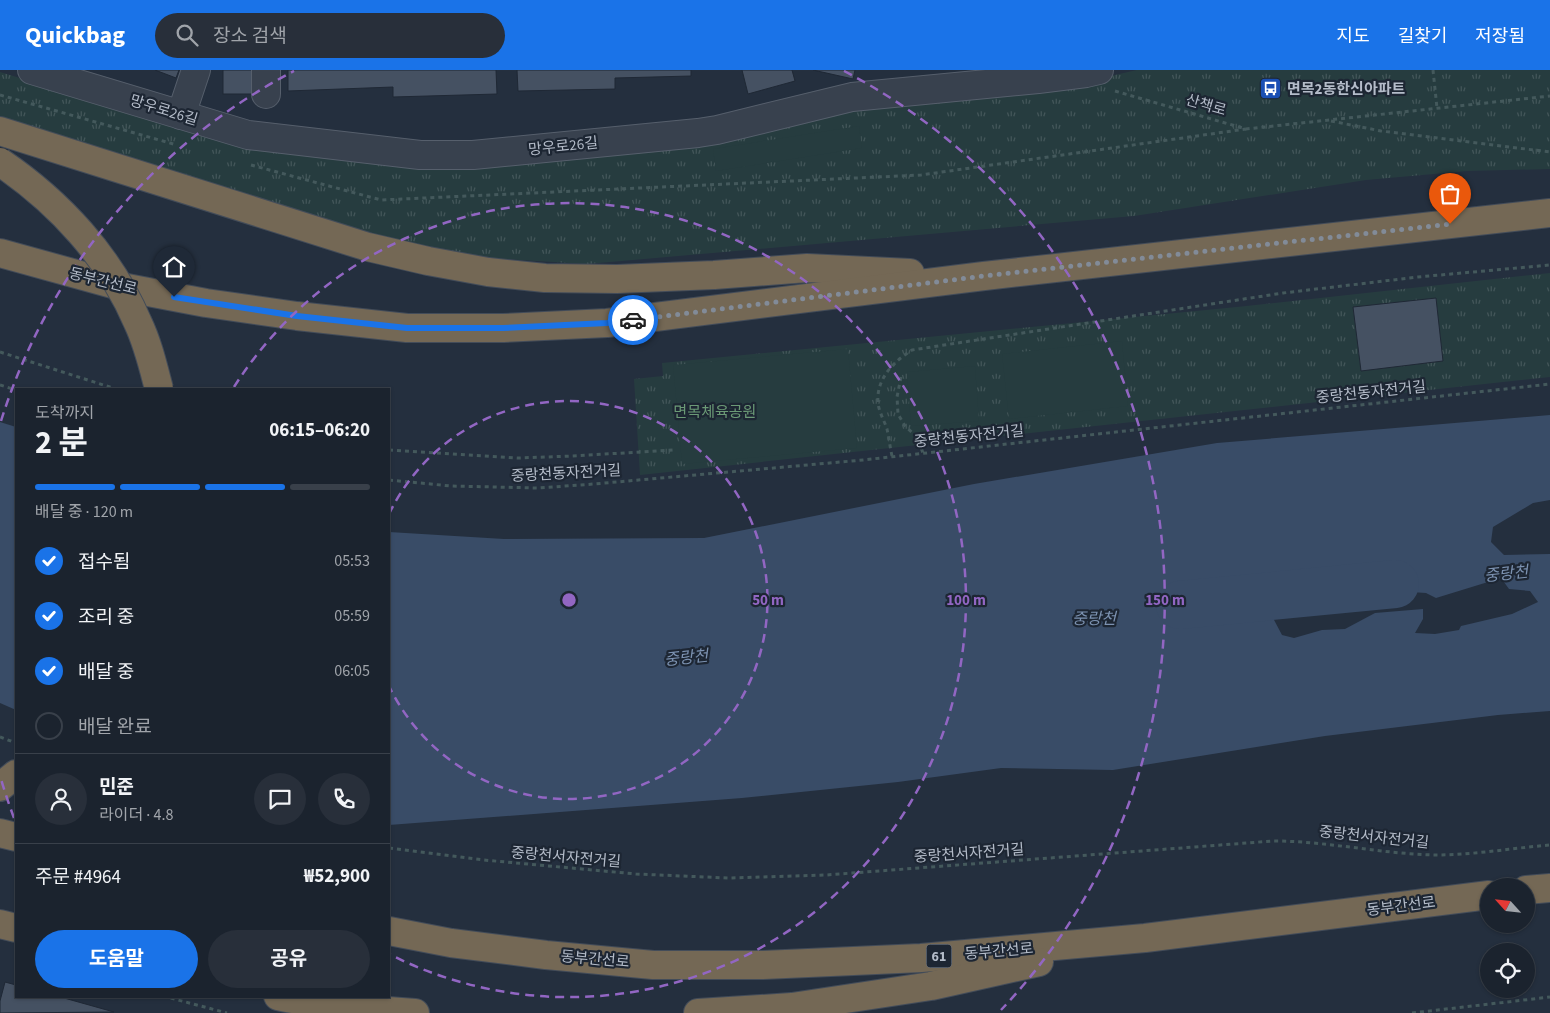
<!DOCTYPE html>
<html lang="ko">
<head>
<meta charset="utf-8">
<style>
  :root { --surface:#1b232e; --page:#282f3a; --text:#f1f3f6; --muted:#a0a4aa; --line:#39404a; --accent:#1a73e8 }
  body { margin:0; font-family:"Source Sans 3","Noto Sans KR",sans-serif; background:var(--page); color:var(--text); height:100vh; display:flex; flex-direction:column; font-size:19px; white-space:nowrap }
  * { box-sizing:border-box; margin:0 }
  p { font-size:16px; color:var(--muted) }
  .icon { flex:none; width:28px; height:28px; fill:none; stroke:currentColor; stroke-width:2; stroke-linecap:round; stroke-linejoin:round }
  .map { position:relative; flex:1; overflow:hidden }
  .drawer { position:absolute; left:15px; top:318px; width:375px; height:610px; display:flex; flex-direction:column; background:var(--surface); border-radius:0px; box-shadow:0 1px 4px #0004,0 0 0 1px var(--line) }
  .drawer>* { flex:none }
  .needle { width:32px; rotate:297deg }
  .tools { position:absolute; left:1480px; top:808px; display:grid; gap:10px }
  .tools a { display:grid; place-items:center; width:55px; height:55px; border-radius:50%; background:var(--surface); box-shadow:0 1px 4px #0004,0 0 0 1px var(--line); font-size:25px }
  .pin { position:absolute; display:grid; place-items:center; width:42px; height:42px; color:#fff; margin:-51px -21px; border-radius:50% 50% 50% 0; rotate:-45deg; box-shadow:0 0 5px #0007 }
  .pin .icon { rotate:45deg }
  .courier { position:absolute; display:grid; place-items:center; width:50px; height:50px; margin:-25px; border:4px solid #1a73e8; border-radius:50%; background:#fff; color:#222; box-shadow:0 1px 6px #0007 }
  .overview em { font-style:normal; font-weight:700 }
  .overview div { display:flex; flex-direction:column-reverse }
  .overview { display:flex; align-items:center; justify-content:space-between; height:85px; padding:0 20px }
  h1 { font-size:32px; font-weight:700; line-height:38px }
  .bar { display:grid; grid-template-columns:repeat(4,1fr); gap:8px 5px; align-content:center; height:60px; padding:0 20px }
  .bar i { height:6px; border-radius:4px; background:var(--line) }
  .bar .current { background:var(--accent) }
  .bar p { grid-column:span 4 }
  .line { display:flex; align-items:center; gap:12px; padding:0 20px; border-top:1px solid var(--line) }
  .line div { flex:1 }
  .round { display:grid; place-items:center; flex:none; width:52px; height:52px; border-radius:26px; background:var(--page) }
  ol { padding:0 20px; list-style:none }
  li { display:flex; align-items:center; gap:15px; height:55px }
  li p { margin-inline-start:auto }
  li .icon { padding:5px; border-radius:50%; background:var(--accent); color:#fff; stroke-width:4 }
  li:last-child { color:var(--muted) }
  li i { width:28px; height:28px; border:2px solid var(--line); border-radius:50% }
  .action { display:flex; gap:10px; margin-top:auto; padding:10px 20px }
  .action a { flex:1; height:58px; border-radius:30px; background:var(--accent); color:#fff; font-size:20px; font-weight:700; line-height:58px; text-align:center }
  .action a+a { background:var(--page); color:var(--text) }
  header { display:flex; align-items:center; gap:30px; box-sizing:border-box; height:70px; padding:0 25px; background:var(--accent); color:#fff }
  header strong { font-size:24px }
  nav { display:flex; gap:28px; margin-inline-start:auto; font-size:18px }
  .search { width:350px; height:45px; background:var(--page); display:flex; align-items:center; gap:12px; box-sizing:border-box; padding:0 18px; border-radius:28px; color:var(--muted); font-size:19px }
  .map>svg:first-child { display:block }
</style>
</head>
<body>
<header>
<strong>Quickbag</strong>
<div class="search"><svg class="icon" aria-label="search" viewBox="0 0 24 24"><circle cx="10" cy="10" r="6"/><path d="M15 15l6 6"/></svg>장소 검색</div>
<nav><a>지도</a><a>길찾기</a><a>저장됨</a></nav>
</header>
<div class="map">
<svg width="1550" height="943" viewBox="0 0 1550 943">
  <defs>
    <pattern id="grass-tufts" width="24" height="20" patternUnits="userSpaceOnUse" patternTransform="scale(1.25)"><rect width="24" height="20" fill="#263c3f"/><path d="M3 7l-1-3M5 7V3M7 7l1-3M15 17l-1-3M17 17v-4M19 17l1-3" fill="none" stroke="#435659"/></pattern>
  </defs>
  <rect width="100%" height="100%" fill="#242f3e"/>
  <g fill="url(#grass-tufts)">
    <path d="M1137 0H1550V99L1467 101 1366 110 1134 146 587 194 471 187 369 164 0 58V2L242 75 413 97 860 36 1045 21Z"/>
    <path d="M1550 203V307L640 405 634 309 663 306 662 293 1237 237Z"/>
  </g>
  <g fill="#263c3f">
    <path d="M859 56 862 78 716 101 713 79Z"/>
    <path d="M1122 271 1128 336 1009 349 1002 284Z"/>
    <path d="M848 279 857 378 682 394 673 295Z"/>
    <path d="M975 296 979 351 911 356 907 302Z"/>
  </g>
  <g fill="#394c67" fill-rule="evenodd">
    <path d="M1550 345V430L1533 433 1493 457 1491 472 1504 485 1550 484V641L1498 645 1325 666 1113 700 1001 698 898 712 742 728 389 755V462L504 469 704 468 974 414 1217 373ZM1501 508 1509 519 1530 521 1538 532 1512 544 1461 556 1459 560 1435 564 1415 563 1423 549V539L1375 543 1345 559 1322 560 1294 568 1282 565 1273 548V538L1247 534 1245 526 1278 520 1294 513 1315 518 1314 520 1355 521 1377 524 1411 522 1426 523 1436 528Z"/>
    <path d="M0 352 16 357V640L0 633Z"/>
  </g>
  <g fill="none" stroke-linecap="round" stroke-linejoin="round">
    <path stroke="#394c67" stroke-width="48" d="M1180 535 1395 514"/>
  </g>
  <g fill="#455162" stroke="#1f2835">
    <path d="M155 0H179L176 8Z"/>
    <rect x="223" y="0" width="33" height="24"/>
    <path d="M288 0H496L497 24 393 27V17L288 21Z"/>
    <path d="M517 0H691V6L615 8V19L518 21Z"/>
    <path d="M742 0H792L795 11 748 24Z"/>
    <path d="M813 0H855L853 9Z"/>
    <path d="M1436 228 1443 291 1361 301 1353 237Z"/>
    <path d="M5 912 16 915V926H57L114 942 0 943V931Z"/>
  </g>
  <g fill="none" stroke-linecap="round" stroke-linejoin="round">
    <defs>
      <g id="minor">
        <path d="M32 0 248 65 420 85H473L698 63 717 60 852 27 1038 9 1086 3 1099 0"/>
        <path d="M266 0V24"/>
        <path d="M181 45 196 0"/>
      </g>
      <g id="highway">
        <path d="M0 61 368 177 428 191 488 202 545 208 617 209 714 205 807 198 910 203"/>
        <path d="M0 183 127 218 206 233 297 246 407 258H503L607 253 984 206 1550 143"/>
        <path d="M0 717 16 704"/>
        <path d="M0 763 16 767"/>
        <path d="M1526 820 1550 818"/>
        <path d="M0 854 16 858"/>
        <path d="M389 861 451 873 546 885 653 895H763L921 888 1145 868 1489 825"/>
        <path d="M278 926C323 936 369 940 415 943"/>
        <path d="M698 943 792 937 931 916 1039 892"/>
      </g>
    </defs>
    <use href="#minor" stroke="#565f6c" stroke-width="30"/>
    <use href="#highway" stroke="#434c59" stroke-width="30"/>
    <g stroke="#44595c" stroke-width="3" stroke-dasharray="4 4" stroke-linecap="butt">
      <path d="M1433 0 1437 38"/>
      <path d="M1115 21 1246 59 1550 26"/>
      <path d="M0 25 177 75"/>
      <path d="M1331 51 1381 61 1550 82"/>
      <path d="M251 95 381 130 921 105 1246 59"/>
      <path d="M0 282 116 319"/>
      <path d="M901 307 897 327 898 344 905 356 917 367 923 383"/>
      <path d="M0 315 16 320"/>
      <path d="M389 380 518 388 573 386 673 380"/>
      <path d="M892 386C890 377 889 368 887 359 884 350 879 342 878 333 876 309 893 292 912 280L1283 223 1418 207 1550 195"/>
      <path d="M389 410 451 416 538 418 594 414 863 390 1550 314"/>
      <path d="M0 667 16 673"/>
      <path d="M389 778 484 790 636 804 728 808 826 805 1273 771C1327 771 1381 784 1436 785 1474 785 1512 778 1550 775"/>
      <path d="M163 926 227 943"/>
      <path d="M1412 943 1550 927"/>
    </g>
    <use href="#minor" stroke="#38414e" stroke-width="28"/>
    <use href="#highway" stroke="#746855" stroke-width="28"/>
    <defs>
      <path id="highway-bridge" d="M0 92C59 132 110 187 138 253 148 274 153 296 159 319"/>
    </defs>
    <use href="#highway-bridge" stroke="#434c59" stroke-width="30" stroke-linecap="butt"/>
    <use href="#highway-bridge" stroke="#746855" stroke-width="28"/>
  </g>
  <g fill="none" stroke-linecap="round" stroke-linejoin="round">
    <path stroke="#828b98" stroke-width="5" stroke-dasharray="0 9" d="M633 250 984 206 1450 154"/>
    <path stroke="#1a73e8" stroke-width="6" d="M174 227 297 246 407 258H503L607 253 633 250"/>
  </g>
  <g fill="none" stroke="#9266c3" stroke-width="2.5" stroke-dasharray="9 6">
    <path d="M389 444A199 199 0 1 1 389 616"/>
    <path d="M234 317A397 397 0 1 1 389 884"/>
    <path d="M14 748A596 596 0 0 1 1 709M1 351A596 596 0 0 1 294 1M844 1A596 596 0 0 1 1001 940"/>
  </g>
  <defs>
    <symbol id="bus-square" viewBox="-11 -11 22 22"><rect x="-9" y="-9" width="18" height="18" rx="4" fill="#1a4fb4" stroke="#1d2633"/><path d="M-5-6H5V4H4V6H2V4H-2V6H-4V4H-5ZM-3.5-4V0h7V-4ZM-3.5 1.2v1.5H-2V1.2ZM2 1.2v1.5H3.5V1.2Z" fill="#fff"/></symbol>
  </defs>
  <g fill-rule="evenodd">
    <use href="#bus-square" x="1258" y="6" width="25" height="25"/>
  </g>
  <g text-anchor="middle" stroke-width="4.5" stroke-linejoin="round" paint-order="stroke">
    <rect fill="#1d2633" stroke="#878f9c" stroke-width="1" x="926.5" y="874.5" width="25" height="23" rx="4"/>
    <g font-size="14" font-weight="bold" fill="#b4bcc9">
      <text x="939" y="891">61</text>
    </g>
    <g font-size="15" font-weight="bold" fill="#b4bcc9" stroke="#1d2633" text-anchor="start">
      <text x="1287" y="24">면목2동한신아파트</text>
    </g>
    <g font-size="15" fill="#b4bcc9" stroke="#1d2633">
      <text transform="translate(1206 35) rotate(16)" y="5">산책로</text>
      <text transform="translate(164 40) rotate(17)" y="5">망우로26길</text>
      <text transform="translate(563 76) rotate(-6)" y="5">망우로26길</text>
      <text transform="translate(103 211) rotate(14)" y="5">동부간선로</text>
      <text transform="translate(1371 322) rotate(-6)" y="5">중랑천동자전거길</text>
      <text transform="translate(969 366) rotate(-6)" y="5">중랑천동자전거길</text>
      <text transform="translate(566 403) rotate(-3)" y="5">중랑천동자전거길</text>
      <text transform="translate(1374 767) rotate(6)" y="5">중랑천서자전거길</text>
      <text transform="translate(969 783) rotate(-4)" y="5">중랑천서자전거길</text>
      <text transform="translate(566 787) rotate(5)" y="5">중랑천서자전거길</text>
      <text transform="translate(1401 836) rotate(-7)" y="5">동부간선로</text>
      <text transform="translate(999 881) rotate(-5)" y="5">동부간선로</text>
      <text transform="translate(595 889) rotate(5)" y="5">동부간선로</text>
    </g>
    <g font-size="15" fill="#6b9a76" stroke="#1d2633">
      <text x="715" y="347">면목체육공원</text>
    </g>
    <g font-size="16" font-style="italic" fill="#7c92b1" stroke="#1d2633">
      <text transform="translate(1506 503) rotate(-6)" y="6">중랑천</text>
      <text x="1094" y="554">중랑천</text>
      <text transform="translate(686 587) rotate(-6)" y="6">중랑천</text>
    </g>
  </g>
  <circle cx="569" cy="530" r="8" fill="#9266c3" stroke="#1d2633" stroke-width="2.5"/>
  <g font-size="15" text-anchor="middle" font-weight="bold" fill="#9266c3" stroke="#1d2633" stroke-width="4.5" stroke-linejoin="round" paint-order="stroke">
    <text x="768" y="535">50 m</text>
    <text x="966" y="535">100 m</text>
    <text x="1165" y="535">150 m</text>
  </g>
</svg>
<div class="tools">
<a><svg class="needle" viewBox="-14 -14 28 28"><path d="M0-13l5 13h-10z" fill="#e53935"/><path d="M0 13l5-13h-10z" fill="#a0a4aa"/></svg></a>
<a><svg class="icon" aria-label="locate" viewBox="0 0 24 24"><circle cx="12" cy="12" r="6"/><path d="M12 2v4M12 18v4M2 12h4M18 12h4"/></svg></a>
</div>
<div class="pin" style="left:1450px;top:154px;background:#ea580c"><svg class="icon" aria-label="bag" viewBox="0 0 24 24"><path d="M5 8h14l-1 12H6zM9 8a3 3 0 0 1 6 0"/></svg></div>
<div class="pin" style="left:174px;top:227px;background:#1f2937"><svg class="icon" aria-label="home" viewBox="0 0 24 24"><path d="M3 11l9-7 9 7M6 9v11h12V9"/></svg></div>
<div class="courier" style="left:633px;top:250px"><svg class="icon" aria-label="car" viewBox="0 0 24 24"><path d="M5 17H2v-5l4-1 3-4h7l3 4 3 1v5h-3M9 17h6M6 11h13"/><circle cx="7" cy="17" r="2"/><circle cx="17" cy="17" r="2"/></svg></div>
<section class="drawer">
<div class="overview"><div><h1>2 분</h1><p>도착까지</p></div><em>06:15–06:20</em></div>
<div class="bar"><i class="current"></i><i class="current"></i><i class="current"></i><i></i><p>배달 중 · 120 m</p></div>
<ol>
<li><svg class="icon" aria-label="check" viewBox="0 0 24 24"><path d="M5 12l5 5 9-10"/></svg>접수됨<p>05:53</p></li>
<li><svg class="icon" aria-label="check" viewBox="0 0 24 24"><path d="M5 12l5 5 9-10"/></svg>조리 중<p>05:59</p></li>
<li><svg class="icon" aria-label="check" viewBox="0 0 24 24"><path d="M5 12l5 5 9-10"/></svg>배달 중<p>06:05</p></li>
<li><i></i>배달 완료</li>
</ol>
<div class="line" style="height:90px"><a class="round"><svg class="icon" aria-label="person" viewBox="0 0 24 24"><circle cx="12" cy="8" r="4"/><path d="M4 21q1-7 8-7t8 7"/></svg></a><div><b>민준</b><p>라이더 · 4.8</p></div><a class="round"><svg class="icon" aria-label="chat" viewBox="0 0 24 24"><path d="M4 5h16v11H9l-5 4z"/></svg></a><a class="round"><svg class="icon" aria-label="phone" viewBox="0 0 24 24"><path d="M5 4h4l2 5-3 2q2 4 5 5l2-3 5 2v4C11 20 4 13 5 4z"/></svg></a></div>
<div class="line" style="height:65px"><div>주문 #4964</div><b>₩52,900</b></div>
<div class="action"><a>도움말</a><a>공유</a></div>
</section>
</div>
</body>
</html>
